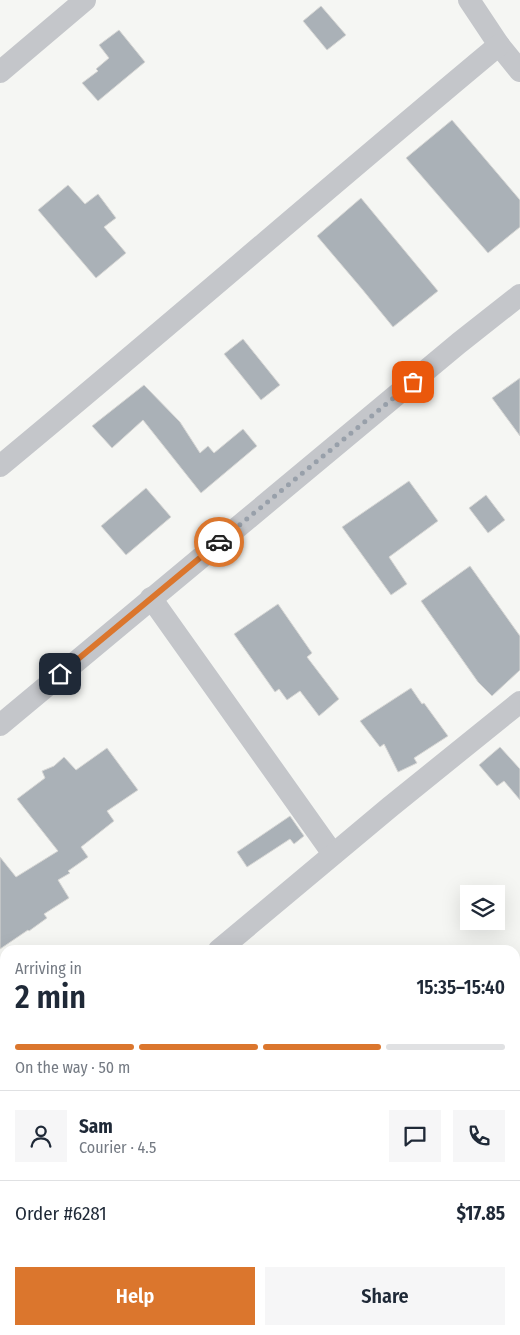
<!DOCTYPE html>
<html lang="en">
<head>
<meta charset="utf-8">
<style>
  :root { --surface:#fff; --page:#f6f6f7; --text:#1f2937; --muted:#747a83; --line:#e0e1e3; --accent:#db762d }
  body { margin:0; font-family:"Fira Sans Condensed",sans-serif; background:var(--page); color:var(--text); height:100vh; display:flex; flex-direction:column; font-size:19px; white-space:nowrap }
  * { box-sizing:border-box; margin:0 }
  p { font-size:16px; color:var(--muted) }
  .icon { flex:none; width:28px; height:28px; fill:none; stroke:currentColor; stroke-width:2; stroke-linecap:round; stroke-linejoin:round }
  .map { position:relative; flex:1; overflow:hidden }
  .panel { position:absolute; left:0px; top:945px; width:520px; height:390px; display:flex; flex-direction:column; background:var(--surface); border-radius:15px 15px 0 0; box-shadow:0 5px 20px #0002 }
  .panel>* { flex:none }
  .controls { position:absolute; left:460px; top:885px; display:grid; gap:10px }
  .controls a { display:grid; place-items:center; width:45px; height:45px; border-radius:0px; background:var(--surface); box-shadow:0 5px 20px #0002; font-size:25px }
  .pin { position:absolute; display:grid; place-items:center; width:42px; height:42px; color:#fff; margin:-21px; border-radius:10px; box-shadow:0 2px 8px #0006 }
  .courier { position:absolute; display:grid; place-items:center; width:50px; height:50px; margin:-25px; border:4px solid #db762d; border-radius:50%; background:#fff; color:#222; box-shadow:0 1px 6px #0007 }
  .head em { font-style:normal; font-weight:600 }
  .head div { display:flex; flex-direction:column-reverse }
  .head { display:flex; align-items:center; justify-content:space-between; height:85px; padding:0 15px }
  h1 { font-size:32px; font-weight:600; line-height:38px }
  .bar { display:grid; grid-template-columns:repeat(4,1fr); gap:8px 5px; align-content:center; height:60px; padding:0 15px }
  .bar i { height:6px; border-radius:4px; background:var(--line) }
  .bar .on { background:var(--accent) }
  .bar p { grid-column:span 4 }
  .line { display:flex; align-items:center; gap:12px; padding:0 15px; border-top:1px solid var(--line) }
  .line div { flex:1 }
  .round { display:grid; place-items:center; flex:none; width:52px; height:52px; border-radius:0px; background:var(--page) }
  .action { display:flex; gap:10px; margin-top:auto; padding:10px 15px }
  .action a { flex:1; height:58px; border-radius:0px; background:var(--accent); color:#fff; font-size:20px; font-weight:600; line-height:58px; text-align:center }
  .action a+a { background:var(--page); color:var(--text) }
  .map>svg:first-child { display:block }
</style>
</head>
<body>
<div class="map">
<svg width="520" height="1335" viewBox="0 0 520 1335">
  <rect width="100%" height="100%" fill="#f5f6f3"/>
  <g fill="#aab1b7" stroke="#d7d7d5">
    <path d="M321 6 346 35 327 50 303 21Z"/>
    <path d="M119 30 145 62 98 101 82 83 98 71 96 69 109 58 99 45Z"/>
    <path d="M452 120 520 200V227L488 253 406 158Z"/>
    <path d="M68 185 85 204 98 194 116 218 104 227 126 253 96 278 38 210Z"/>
    <path d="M361 198 438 291 393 327 362 289 317 236Z"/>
    <path d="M243 339 280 385 261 400 224 354Z"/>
    <path d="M520 378V436L492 398Z"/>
    <path d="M144 385 180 422 200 453 208 446 214 453 243 429 257 446 201 493 143 420 112 448 92 426Z"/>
    <path d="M409 481 438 521 389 557 407 584 391 595 342 527Z"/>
    <path d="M146 488 171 517 126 555 101 526Z"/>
    <path d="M486 495 505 520 488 533 469 508Z"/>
    <path d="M470 566 520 636V670L492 696 478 682 421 601Z"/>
    <path d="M278 604 312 653 307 657 339 699 319 716 300 691 287 700 279 689 275 692 234 634Z"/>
    <path d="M411 688 422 704 424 703 448 736 414 758 417 763 398 772 384 744 380 747 360 721Z"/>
    <path d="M500 747 520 769V800L504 781 497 786 479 765Z"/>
    <path d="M107 748 138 790 107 811 114 821 81 847 88 857 68 871 70 873 58 880 69 898 44 914 47 918 29 931 28 930 0 949V857L16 877 58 851 17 799 45 778 42 771 54 766 64 757 76 770Z"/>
    <path d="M290 816 304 836 294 844 290 839 247 867 237 852Z"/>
  </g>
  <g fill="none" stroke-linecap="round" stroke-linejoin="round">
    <g stroke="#c4c6ca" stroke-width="22">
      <path d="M469 0 499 45 520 71"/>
      <path d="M0 72 85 0"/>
      <path d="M0 466C168 327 332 184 499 45"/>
      <path d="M151 598 333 854"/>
      <path d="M0 725 459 343 520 295"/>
      <path d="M219 950 390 807 520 702"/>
      <path d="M515 1073 520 1069"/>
      <path d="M0 1128 5 1124"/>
      <path d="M197 1335 203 1330"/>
    </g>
  </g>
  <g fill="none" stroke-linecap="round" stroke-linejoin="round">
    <path stroke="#98a0aa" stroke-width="5" stroke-dasharray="0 9" d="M219 542 413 382"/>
    <path stroke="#db762d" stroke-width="6" d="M60 674 219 542"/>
  </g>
</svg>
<div class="controls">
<a><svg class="icon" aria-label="layers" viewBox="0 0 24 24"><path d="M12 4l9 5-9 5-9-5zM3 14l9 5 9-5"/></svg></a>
</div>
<div class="pin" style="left:413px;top:382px;background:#ea580c"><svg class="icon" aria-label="bag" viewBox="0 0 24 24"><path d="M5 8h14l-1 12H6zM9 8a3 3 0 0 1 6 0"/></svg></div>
<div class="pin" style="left:60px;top:674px;background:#1f2937"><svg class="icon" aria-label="home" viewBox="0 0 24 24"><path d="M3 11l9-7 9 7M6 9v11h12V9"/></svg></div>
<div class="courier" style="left:219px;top:542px"><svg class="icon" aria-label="car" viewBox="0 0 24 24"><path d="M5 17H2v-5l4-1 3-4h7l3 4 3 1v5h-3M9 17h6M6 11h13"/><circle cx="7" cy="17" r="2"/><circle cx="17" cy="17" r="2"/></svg></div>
<section class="panel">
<div class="head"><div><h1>2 min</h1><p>Arriving in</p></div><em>15:35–15:40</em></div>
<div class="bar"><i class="on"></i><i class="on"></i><i class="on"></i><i></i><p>On the way · 50 m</p></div>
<div class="line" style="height:90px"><a class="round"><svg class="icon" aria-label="person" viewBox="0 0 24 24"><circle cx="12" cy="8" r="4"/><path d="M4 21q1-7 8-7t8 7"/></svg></a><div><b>Sam</b><p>Courier · 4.5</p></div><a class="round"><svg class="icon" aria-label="chat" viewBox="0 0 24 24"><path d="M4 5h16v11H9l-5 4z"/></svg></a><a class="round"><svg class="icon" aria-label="phone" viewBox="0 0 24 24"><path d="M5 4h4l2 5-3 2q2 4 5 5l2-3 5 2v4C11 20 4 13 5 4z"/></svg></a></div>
<div class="line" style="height:65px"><div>Order #6281</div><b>$17.85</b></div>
<div class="action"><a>Help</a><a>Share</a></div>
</section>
</div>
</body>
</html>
